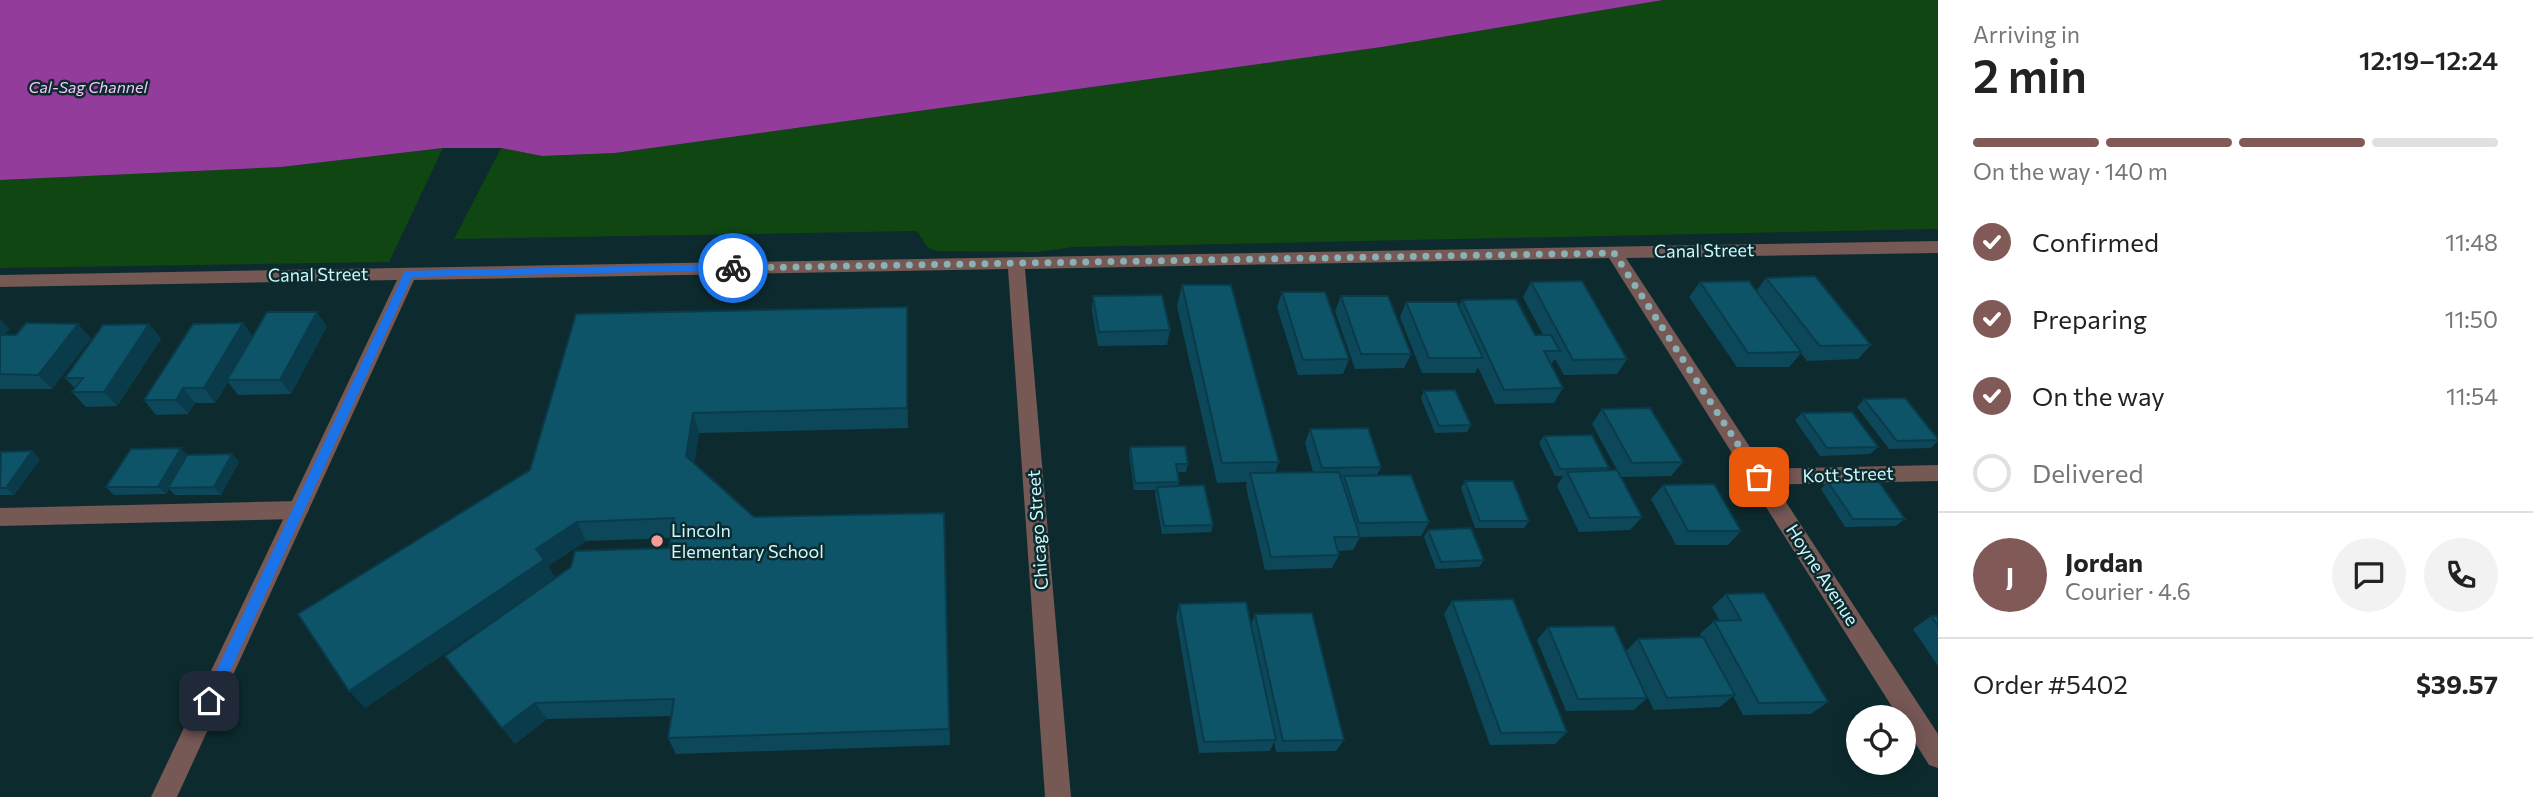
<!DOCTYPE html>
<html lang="en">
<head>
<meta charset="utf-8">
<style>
  :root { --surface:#fff; --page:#f2f2f2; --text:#222; --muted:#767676; --line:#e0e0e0; --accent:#815956 }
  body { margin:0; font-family:Commissioner,sans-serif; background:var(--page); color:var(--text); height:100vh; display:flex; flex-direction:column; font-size:26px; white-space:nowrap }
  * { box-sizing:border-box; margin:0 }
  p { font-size:23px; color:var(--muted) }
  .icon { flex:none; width:38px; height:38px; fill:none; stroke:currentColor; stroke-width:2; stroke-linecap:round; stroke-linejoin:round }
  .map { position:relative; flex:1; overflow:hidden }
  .side { display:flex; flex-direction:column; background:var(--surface); width:595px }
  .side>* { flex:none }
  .controls { position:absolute; left:1846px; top:705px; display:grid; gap:14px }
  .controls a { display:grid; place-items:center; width:70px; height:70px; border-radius:50%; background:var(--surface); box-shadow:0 4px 18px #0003; font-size:35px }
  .pin { position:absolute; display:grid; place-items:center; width:60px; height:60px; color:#fff; margin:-30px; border-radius:14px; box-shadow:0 4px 10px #0006 }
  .courier { position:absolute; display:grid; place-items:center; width:70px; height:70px; margin:-35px; border:5px solid #1a73e8; border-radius:50%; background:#fff; color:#222; box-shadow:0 2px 9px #0007 }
  .overview em { font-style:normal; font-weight:600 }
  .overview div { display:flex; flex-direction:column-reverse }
  .overview { display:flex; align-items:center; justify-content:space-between; height:119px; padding:0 35px }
  h1 { font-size:46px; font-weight:600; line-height:52px }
  .bar { display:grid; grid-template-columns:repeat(4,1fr); gap:10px 7px; align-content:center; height:84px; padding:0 35px }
  .bar i { height:9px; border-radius:5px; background:var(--line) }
  .bar .on { background:var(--accent) }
  .bar p { grid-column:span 4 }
  .line { display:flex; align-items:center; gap:18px; padding:0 35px; border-top:2px solid var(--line) }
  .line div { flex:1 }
  .round { display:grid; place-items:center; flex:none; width:74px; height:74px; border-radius:37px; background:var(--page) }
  ol { padding:0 35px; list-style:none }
  li { display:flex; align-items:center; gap:21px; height:77px }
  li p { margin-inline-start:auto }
  li .icon { padding:7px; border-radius:50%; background:var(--accent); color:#fff; stroke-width:4 }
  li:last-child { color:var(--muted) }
  li i { width:38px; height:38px; border:4px solid var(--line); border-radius:50% }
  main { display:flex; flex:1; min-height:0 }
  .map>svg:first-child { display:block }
</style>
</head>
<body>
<main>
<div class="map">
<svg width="1938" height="797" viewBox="0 0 1938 797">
  <rect width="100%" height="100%" fill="#0d2b2e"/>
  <g fill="#0f4612">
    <path d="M1663 0H1938V229L1074 247 1036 252 938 251 928 248 917 231 454 239 501 148 542 156 615 153 1382 47Z"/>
    <path d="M443 148 389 262 0 268V180L281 167Z"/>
  </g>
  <path fill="#933c9c" d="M0 0H1663L1382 47 615 153 542 156 501 148H443L281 167 0 180Z"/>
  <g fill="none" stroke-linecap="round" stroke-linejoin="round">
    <g fill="#765855" fill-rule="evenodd">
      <path d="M1938 465V481L1759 485 1752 483 1749 477 1752 471 1759 469Z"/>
      <path d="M298 501 305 504 309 510 305 516 298 519 0 526V508Z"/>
    </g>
    <path fill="#765855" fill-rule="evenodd" d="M1938 241V253L1626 258 1938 734V768L1929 765 1904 725V718H1899L1609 258 1025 269 1071 797H1045L1008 269 414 280 177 797H151L397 280 0 287V275Z"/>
  </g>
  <g fill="#0c485a">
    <path d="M1766 278 1871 345 1858 359 1807 361 1801 353 1789 367H1737L1689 297 1700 282 1756 291Z"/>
    <path d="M1531 282 1627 359 1617 374 1564 375 1555 359 1551 365 1563 388 1554 403 1495 404 1478 367 1475 373H1422L1400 317 1406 302 1459 306 1462 300 1535 335H1543L1523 297Z"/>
    <path d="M1182 285 1279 462 1275 473 1313 472 1305 443 1310 429 1381 467 1377 475 1429 522 1421 536 1360 537 1353 550 1338 551 1339 555 1332 568 1265 570 1246 487 1247 482 1217 483 1177 306Z"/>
    <path d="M1282 292 1349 359 1343 374 1298 375 1277 307Z"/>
    <path d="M1093 296 1170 330 1167 345 1098 346 1092 311Z"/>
    <path d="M1341 296 1411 354 1404 368 1355 369 1335 311Z"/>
    <path d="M0 320 9 329 4 335 91 338 52 389H0Z"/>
    <path d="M149 324 161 339 117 406 86 407 72 392 75 388 65 378Z"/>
    <path d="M327 326 291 394 238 395 228 382 215 403H195L188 414 156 415 144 400 253 336Z"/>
    <path d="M908 327V428L699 433 694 464 754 517 944 513 950 745 676 754 668 738 672 716 547 719 515 744 445 656 669 548 671 538 586 541 548 566 555 578 365 708 530 470Z"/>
    <path d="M1424 391 1471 425 1467 432 1435 433 1421 398Z"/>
    <path d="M1864 399 1938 439V441L1931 448 1889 449 1857 407Z"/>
    <path d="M1602 409 1683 462 1671 476 1621 477 1592 424Z"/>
    <path d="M1802 413 1878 447 1870 454 1820 456 1795 420Z"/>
    <path d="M1544 436 1609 468 1607 470 1642 517 1630 530 1579 532 1557 486 1563 476H1555L1539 443Z"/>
    <path d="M1130 447 1188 464 1186 472H1177L1179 482 1178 486 1213 525 1211 532 1162 534 1155 494 1156 490H1134L1129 454Z"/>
    <path d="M0 453 40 459 14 495H0Z"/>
    <path d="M232 454 239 462 221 495H175L169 489 166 494 114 495 106 487 187 455Z"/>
    <path d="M1465 481 1529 521 1524 528H1475L1461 488Z"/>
    <path d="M1828 482 1905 519 1896 526 1845 527 1821 489Z"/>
    <path d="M1663 485 1741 531 1728 545H1676L1651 499Z"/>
    <path d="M1428 530 1484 560 1479 567 1436 569 1424 537Z"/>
    <path d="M1726 594 1828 702 1811 714 1743 715 1733 696 1720 707 1654 710 1635 672 1647 698 1634 710 1566 711 1537 640 1548 627 1626 651 1638 639 1701 637 1700 634 1714 621H1720L1712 607Z"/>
    <path d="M1452 601 1567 732 1555 744 1490 745 1444 614Z"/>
    <path d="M1179 604 1251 625 1255 614 1344 740 1336 751 1276 752 1274 742 1270 751 1199 753 1176 617Z"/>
    <path d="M1931 616H1938V666L1913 629Z"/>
  </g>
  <g fill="#0a3b4a">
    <path d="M907 307 908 327V428L907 408Z"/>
    <path d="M317 312 327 326 291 394 280 380Z"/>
    <path d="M0 320 9 329 0 340Z"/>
    <path d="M243 323 254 338 227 380 228 382 215 403 204 388Z"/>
    <path d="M78 324 91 338 52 389 38 375Z"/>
    <path d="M149 324 161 339 117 406 104 392Z"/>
    <path d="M183 388 195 403 188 414 176 400Z"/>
    <path d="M693 413 699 433 692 476 686 456Z"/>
    <path d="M181 448 188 456 166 494 158 487Z"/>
    <path d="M32 451 40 459 14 495 6 488Z"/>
    <path d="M232 454 239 462 221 495 214 487Z"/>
    <path d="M577 522 586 541 548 566 555 578 365 708 349 691 536 549Z"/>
    <path d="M535 703 547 719 515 744 502 728Z"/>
  </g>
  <g fill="#0e5469" stroke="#0a3b4a" stroke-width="2">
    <path d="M1815 276 1871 345 1820 346 1766 278Z"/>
    <path d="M1582 281 1627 359 1573 360 1531 282Z"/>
    <path d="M1749 281 1801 352 1748 353 1700 282Z"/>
    <path d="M1182 285H1231L1279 462 1222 463Z"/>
    <path d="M1282 292H1325L1349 359 1303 360Z"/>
    <path d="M1162 295 1170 330 1099 332 1093 296Z"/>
    <path d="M1341 296H1388L1411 354H1361Z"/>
    <path d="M1516 299 1535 335H1551L1560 351H1544L1563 388 1504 390 1462 300Z"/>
    <path d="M1406 302H1457L1483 358H1429Z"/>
    <path d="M907 307V408L693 413 686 456 754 517 944 513 949 729 668 738 674 699 535 703 502 728 445 656 571 567 575 551 669 548 674 518 577 522 536 549 544 560 349 691 298 614 530 470 576 314Z"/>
    <path d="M267 312H317L280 380H227Z"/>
    <path d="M26 323 78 324 38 375 0 374V335H16Z"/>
    <path d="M243 323 204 388H183L176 400H144L193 324Z"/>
    <path d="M149 324 104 392H72L83 378H65L103 325Z"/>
    <path d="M1455 390 1471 425 1439 426 1424 391Z"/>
    <path d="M1905 398 1938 439V440L1897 441 1864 399Z"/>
    <path d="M1650 408 1683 462 1632 463 1602 409Z"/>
    <path d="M1852 412 1878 447 1827 448 1802 413Z"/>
    <path d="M1368 428 1381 467 1322 468 1310 429Z"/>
    <path d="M1592 435 1609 468 1560 469 1544 436Z"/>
    <path d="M1185 446 1188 464H1176L1179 482 1135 483 1130 447Z"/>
    <path d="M181 448 158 487H106L131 449Z"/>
    <path d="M32 451 6 488H0L1 452Z"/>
    <path d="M232 454 214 487 168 488 187 455Z"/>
    <path d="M1617 470 1642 517 1590 518 1567 472Z"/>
    <path d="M1339 472 1360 537H1334L1339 555 1271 557 1250 473Z"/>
    <path d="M1411 475 1429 522 1359 523 1344 476Z"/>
    <path d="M1465 481H1513L1529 521H1480Z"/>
    <path d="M1828 482H1879L1905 519H1853Z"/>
    <path d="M1714 484 1741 531H1688L1663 485Z"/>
    <path d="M1204 485 1213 525 1164 526 1157 487Z"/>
    <path d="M1471 528 1484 560 1441 562 1428 530Z"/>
    <path d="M1764 593 1828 702 1759 703 1714 621 1741 620 1726 594Z"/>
    <path d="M1513 599 1567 732 1501 733 1452 601Z"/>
    <path d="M1246 602 1276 740 1204 742 1179 604Z"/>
    <path d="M1312 613 1344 740 1283 741 1255 614Z"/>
    <path d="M1931 616H1938V626Z"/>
    <path d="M1614 626 1647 698 1578 699 1548 627Z"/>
    <path d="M1703 637 1735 695 1667 698 1638 639Z"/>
  </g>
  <path fill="#1a73e8" d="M733 264 737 265V270L412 277 214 706H204V697L405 271Z"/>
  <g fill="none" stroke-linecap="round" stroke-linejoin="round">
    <path stroke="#8ab1b5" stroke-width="7" stroke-dasharray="0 12.6" d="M733 268 1614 253 1759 477"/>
  </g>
  <circle fill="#f59c96" stroke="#0d2b2e" stroke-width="2.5" cx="657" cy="541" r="7"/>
  <g text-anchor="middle" stroke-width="5" stroke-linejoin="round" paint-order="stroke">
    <g font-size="16" font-style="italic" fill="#f3c7f7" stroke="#0d2b2e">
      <text x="88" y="93">Cal-Sag Channel</text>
    </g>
    <g font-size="18" fill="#cdf9fe" stroke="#0d2b2e">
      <text transform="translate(1704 251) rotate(-1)" y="6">Canal Street</text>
      <text transform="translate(318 275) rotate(-1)" y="6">Canal Street</text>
      <text transform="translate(1848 475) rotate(-2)" y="6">Kott Street</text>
      <text transform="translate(1038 530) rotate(-94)" y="6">Chicago Street</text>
      <text transform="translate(1822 575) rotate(57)" y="6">Hoyne Avenue</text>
    </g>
    <g font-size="18" fill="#cdf9fe" stroke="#0d2b2e" text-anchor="start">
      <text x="671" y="537">Lincoln<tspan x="671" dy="21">Elementary School</tspan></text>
    </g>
  </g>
</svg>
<div class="controls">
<a><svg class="icon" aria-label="locate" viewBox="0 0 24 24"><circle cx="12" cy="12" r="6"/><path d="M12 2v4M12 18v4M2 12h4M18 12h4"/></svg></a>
</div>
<div class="pin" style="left:1759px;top:477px;background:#ea580c"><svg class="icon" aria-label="bag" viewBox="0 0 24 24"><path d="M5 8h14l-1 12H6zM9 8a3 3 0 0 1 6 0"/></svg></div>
<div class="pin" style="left:209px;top:701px;background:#1f2937"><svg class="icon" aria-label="home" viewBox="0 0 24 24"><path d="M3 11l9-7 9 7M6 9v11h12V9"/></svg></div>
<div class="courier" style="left:733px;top:268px"><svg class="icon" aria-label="bike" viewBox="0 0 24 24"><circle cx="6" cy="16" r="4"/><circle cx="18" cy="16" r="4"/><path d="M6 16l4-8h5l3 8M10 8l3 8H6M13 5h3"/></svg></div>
</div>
<section class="side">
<div class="overview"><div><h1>2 min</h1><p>Arriving in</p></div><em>12:19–12:24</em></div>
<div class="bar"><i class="on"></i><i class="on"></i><i class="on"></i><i></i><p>On the way · 140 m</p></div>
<ol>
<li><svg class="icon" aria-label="check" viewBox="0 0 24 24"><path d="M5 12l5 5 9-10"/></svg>Confirmed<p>11:48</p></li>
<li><svg class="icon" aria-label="check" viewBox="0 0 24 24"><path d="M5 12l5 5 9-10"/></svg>Preparing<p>11:50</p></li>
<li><svg class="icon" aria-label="check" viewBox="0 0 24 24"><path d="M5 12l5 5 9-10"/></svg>On the way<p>11:54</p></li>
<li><i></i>Delivered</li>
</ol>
<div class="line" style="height:126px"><b class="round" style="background:var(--accent);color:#fff">J</b><div><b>Jordan</b><p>Courier · 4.6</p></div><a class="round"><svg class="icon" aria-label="chat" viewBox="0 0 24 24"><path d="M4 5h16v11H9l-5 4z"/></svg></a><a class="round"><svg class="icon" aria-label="phone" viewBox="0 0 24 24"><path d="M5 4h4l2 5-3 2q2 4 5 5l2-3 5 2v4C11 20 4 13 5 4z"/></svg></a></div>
<div class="line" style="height:91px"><div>Order #5402</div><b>$39.57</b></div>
</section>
</main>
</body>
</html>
